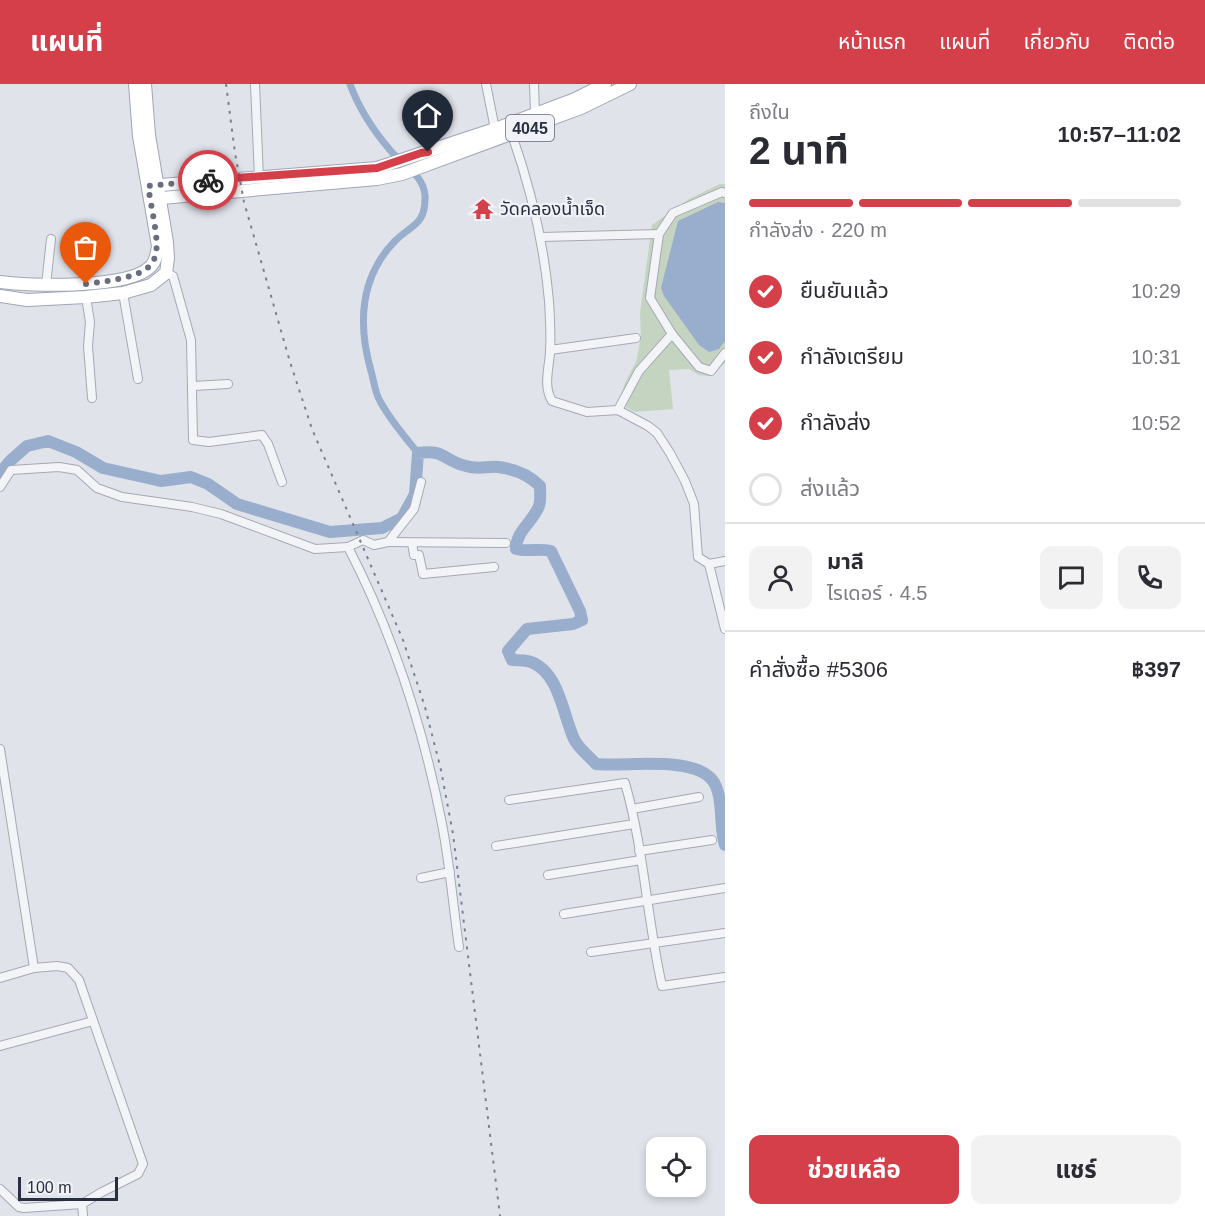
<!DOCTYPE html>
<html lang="th">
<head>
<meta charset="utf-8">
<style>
  :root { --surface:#fff; --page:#f2f2f3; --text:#2b2b33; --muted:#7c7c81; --line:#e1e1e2; --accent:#d53f4a }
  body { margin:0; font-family:Helvetica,"Noto Sans Thai",sans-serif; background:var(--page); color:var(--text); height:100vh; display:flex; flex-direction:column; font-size:22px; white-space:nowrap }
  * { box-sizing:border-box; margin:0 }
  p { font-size:20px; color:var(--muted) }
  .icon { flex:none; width:33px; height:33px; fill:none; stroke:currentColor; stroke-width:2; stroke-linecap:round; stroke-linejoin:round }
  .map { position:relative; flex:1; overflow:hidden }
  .sheet { display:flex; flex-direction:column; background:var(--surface); width:480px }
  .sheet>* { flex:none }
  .fabs { position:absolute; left:646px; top:1053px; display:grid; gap:12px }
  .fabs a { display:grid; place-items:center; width:60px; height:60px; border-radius:12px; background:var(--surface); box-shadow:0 3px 9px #0003; font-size:30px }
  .scale { position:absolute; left:18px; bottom:15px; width:100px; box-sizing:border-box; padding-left:6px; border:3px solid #282f42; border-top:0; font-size:16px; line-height:21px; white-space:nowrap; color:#282f42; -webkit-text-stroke:4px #f0f2f7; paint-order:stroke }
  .pin { position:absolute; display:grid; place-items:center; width:51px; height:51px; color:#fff; margin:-62px -26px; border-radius:50% 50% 50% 0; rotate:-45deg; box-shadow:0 0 6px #0007 }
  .pin .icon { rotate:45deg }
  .courier { position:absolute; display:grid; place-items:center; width:60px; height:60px; margin:-30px; border:4px solid #d53f4a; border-radius:50%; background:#fff; color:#222; box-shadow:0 2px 8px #0007 }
  .summary em { font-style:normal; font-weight:700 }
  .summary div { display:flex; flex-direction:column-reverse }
  .summary { display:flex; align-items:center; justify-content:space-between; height:102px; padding:0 24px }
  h1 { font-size:39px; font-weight:700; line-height:45px }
  .bar { display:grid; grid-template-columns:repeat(4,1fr); gap:9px 6px; align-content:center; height:72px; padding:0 24px }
  .bar i { height:8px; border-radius:4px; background:var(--line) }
  .bar .on { background:var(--accent) }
  .bar p { grid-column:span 4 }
  .line { display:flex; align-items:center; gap:15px; padding:0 24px; border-top:2px solid var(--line) }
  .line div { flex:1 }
  .round { display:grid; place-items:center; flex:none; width:63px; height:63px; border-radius:12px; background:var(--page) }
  ol { padding:0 24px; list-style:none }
  li { display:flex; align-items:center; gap:18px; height:66px }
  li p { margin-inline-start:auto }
  li .icon { padding:6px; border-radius:50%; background:var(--accent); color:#fff; stroke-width:4 }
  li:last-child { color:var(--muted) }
  li i { width:33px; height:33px; border:3px solid var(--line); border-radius:50% }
  .button { display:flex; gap:12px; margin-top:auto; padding:12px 24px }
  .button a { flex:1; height:69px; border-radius:12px; background:var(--accent); color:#fff; font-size:24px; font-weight:700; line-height:69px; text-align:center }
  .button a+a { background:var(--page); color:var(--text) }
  header { display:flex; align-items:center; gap:36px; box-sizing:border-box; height:84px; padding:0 30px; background:var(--accent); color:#fff }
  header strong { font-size:28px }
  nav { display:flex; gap:33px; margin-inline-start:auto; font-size:21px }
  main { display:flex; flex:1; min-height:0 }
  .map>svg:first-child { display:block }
</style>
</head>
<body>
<header>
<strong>แผนที่</strong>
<nav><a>หน้าแรก</a><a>แผนที่</a><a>เกี่ยวกับ</a><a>ติดต่อ</a></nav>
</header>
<main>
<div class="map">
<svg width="725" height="1132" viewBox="0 0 725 1132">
  <rect width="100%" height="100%" fill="#e0e3ea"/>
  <path fill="#c4d4c1" d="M720 100H725V279L709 292 699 291 689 285 669 286 673 325 635 328 618 319 625 299 636 278 641 253 640 229 652 141 689 115Z"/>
  <path fill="#99aecc" d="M718 118 725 119V257L719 265 709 268 699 261 664 212 661 204 678 137Z"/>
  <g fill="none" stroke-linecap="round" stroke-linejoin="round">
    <path stroke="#99aecc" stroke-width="7" d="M350 0C359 25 373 46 390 66 402 81 424 91 425 112 426 142 410 141 394 158 359 195 358 241 371 287 374 297 375 309 380 317 390 336 405 353 418 369"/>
    <path stroke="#99aecc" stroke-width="12" d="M0 389 10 377 27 362 48 357 76 368 103 384 161 397 191 393 208 400 237 420 330 448 382 444 402 434 415 410 418 369C446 365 443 377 466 382 479 386 487 382 498 383 515 385 529 391 540 402 540 409 541 416 539 422 533 438 516 447 516 465 528 468 539 464 551 467L580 527 582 536 573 540 527 545 508 567 512 576C518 576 525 576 531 578 559 588 563 631 574 655 578 664 589 672 596 680 625 683 695 671 713 697 724 712 719 743 725 761"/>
    <defs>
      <g id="street">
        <path d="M255 0 259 94"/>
        <path d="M486 0 495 45"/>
        <path d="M534 0 535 29"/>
        <path d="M512 51C531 105 544 160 549 217 550 233 551 251 550 268 549 285 543 302 552 317L587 328 618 326 648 342 657 349 670 369 685 397 694 420 698 473 709 480 725 477"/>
        <path d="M725 109 722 108 673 129 659 150 650 214 672 250 699 283 711 287 725 269"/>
        <path d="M541 153 659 150"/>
        <path d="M166 189 173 192 191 256 193 356 209 358 262 351 268 360 282 398"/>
        <path d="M46 201 51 155"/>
        <path d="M123 209 138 295"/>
        <path d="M86 213 90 238 88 262 92 314"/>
        <path d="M550 266 636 254"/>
        <path d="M193 302 228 300"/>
        <path d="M618 326 639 287 672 250"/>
        <path d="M0 403 11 386 59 383 77 386 97 404 122 413 192 423 221 430 315 465 348 463C394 552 423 642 442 740 450 781 453 822 459 863"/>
        <path d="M388 458 506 459"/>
        <path d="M412 459 414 471H419L423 490 494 483"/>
        <path d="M348 463 363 456 374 461 388 458 414 425 421 398"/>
        <path d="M709 480 725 545"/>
        <path d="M0 665 34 884 57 882 68 884 79 896 143 1080 138 1090 102 1108 82 1120 83 1132"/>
        <path d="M509 716 625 699C644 765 647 835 662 902L725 893"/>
        <path d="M632 725 699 713"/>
        <path d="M496 762 634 740"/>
        <path d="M639 767 712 756"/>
        <path d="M548 791 641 776"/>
        <path d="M421 794 450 788"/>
        <path d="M564 830 725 804"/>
        <path d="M591 868 725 849"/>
        <path d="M0 894 34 884"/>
        <path d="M0 962 93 937"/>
        <path d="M0 1105 19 1123 24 1124 82 1120"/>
      </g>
      <g id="primary">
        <path d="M148 102 377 84 495 45 575 15 605 0"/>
        <path d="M150 115 377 95 402 90 581 24 630 0"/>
        <path d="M0 198C30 202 128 205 150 183 156 178 157 169 158 162L139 52 135 0"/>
        <path d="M0 212 27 216 86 213 123 209 151 201 166 189 168 174 167 158 149 51 145 0"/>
      </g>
    </defs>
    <use href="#street" stroke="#a5a9b4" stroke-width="10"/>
    <use href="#primary" stroke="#9fa6b6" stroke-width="14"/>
    <use href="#street" stroke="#f3f4f8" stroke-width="8"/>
    <use href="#primary" stroke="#fff" stroke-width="12"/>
    <path stroke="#798194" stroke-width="2" stroke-dasharray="3 6" stroke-linecap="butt" d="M226 0 235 69 244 118 290 278 312 345 403 556 425 623 441 686 453 750 500 1132"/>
  </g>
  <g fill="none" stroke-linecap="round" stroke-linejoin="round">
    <path stroke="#686e7d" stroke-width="6" stroke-dasharray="0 10.8" d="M86 200C171 189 161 180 148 102L208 96"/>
    <path stroke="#d53f4a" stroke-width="8" d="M208 96 377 84 421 69 428 68"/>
  </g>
  <defs>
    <symbol id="temple-bare" viewBox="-9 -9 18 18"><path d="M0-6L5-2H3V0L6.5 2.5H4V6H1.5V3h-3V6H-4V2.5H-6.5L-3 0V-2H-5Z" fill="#d53f4a" stroke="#f0f2f7" stroke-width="2.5" paint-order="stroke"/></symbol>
  </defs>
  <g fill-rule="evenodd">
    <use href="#temple-bare" x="468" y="110" width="30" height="30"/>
  </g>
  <g text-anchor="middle" stroke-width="4.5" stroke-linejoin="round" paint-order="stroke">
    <rect fill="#f0f2f7" stroke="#646a78" stroke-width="1.5" x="506" y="31" width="48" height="26" rx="4.5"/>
    <g font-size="16" font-weight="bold" fill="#282f42">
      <text x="530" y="50">4045</text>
    </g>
    <g font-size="18" fill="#282f42" stroke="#f0f2f7" text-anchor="start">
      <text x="500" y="131">วัดคลองน้ำเจ็ด</text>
    </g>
  </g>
</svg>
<div class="fabs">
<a><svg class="icon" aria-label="locate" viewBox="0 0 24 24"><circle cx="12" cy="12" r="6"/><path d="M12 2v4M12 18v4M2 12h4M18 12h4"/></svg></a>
</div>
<div class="scale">100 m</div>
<div class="pin" style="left:86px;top:200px;background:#ea580c"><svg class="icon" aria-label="bag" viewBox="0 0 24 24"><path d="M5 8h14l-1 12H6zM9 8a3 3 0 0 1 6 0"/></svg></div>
<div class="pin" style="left:428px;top:68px;background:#1f2937"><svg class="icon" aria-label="home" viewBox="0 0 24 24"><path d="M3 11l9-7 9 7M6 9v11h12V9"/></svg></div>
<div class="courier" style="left:208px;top:96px"><svg class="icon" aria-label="bike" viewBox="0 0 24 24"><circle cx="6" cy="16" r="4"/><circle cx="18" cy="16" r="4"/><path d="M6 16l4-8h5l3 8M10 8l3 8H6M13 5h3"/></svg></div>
</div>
<section class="sheet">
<div class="summary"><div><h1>2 นาที</h1><p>ถึงใน</p></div><em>10:57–11:02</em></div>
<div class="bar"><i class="on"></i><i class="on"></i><i class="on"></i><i></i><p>กำลังส่ง · 220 m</p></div>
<ol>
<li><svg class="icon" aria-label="check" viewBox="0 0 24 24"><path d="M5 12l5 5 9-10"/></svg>ยืนยันแล้ว<p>10:29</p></li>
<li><svg class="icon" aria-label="check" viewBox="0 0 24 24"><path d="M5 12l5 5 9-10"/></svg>กำลังเตรียม<p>10:31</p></li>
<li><svg class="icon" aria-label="check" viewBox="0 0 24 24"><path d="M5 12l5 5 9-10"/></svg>กำลังส่ง<p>10:52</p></li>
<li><i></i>ส่งแล้ว</li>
</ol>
<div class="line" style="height:108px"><a class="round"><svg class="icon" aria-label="person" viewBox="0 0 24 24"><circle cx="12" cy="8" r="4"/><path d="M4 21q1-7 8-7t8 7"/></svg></a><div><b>มาลี</b><p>ไรเดอร์ · 4.5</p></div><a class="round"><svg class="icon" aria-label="chat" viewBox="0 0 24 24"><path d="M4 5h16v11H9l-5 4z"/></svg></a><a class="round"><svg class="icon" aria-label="phone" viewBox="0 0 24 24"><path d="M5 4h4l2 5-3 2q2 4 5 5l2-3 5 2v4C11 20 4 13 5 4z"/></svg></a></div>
<div class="line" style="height:78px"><div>คำสั่งซื้อ #5306</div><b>฿397</b></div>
<div class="button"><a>ช่วยเหลือ</a><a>แชร์</a></div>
</section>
</main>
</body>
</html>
